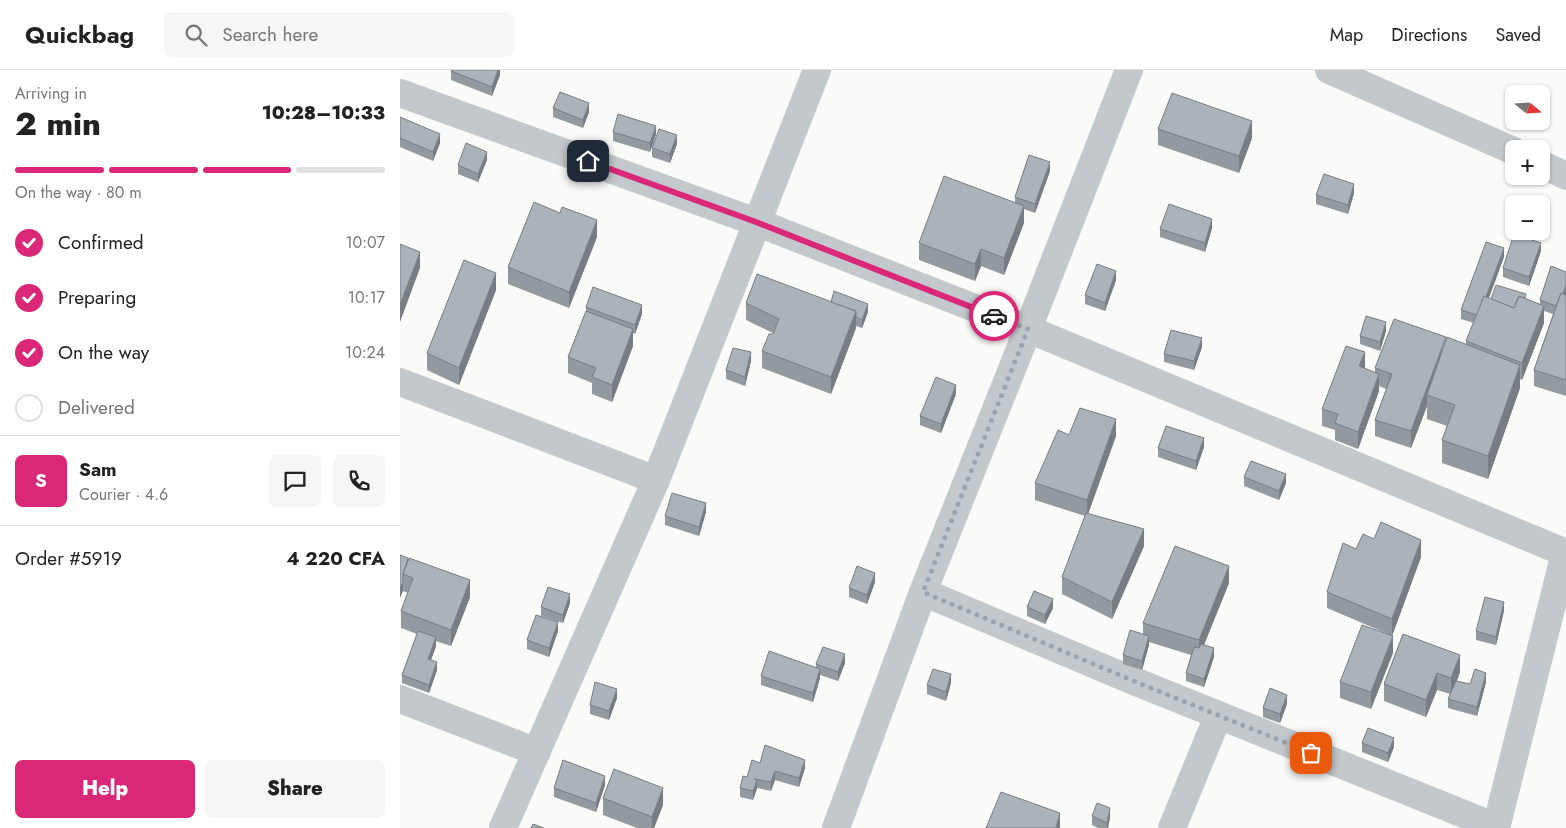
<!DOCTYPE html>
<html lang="en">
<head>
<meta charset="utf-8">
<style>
  :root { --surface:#fff; --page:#f6f6f6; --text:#222; --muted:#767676; --line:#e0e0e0; --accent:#db2777 }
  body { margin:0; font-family:Jost,sans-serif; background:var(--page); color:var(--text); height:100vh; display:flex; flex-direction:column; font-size:19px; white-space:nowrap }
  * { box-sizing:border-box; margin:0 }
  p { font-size:16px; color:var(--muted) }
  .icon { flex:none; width:28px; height:28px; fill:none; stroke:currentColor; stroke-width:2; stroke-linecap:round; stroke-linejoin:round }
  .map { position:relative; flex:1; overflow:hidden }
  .drawer { display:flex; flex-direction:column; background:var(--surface); width:400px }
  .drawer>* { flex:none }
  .needle { width:32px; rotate:108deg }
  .buttons { position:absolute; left:1105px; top:15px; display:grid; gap:10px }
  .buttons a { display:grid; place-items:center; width:45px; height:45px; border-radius:8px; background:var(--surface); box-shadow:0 1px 4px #0004; font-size:25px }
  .pin { position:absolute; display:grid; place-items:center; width:42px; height:42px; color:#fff; margin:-21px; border-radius:10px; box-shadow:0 2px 8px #0006 }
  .courier { position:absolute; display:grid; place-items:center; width:50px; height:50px; margin:-25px; border:4px solid #db2777; border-radius:50%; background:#fff; color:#222; box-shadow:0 1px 6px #0007 }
  .head em { font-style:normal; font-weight:800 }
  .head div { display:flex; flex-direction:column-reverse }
  .head { display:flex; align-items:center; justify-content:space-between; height:85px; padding:0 15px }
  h1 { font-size:32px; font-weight:800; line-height:38px }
  .bar { display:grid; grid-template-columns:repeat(4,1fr); gap:8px 5px; align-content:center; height:60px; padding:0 15px }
  .bar i { height:6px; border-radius:4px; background:var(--line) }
  .bar .current { background:var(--accent) }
  .bar p { grid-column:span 4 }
  .line { display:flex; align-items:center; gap:12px; padding:0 15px; border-top:1px solid var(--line) }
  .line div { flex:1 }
  .round { display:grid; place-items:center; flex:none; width:52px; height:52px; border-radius:8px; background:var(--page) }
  ol { padding:0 15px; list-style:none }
  li { display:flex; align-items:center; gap:15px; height:55px }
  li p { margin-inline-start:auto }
  li .icon { padding:5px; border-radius:50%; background:var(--accent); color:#fff; stroke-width:4 }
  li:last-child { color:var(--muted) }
  li i { width:28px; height:28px; border:2px solid var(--line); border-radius:50% }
  .cta { display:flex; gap:10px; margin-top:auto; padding:10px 15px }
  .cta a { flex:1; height:58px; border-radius:8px; background:var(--accent); color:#fff; font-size:20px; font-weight:800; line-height:58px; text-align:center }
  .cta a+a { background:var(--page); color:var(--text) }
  header { display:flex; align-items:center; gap:30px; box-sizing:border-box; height:70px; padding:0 25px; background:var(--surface); border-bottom:1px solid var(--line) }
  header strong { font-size:24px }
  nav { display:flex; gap:28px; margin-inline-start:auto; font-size:18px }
  .search { width:350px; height:45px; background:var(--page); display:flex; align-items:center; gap:12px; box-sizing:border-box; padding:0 18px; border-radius:8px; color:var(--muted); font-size:19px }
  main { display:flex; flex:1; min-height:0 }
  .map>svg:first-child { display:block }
</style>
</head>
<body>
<header>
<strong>Quickbag</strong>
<div class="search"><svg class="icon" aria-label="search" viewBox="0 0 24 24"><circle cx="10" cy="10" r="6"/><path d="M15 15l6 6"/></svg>Search here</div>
<nav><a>Map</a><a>Directions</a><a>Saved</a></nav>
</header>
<main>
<section class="drawer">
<div class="head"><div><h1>2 min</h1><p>Arriving in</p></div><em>10:28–10:33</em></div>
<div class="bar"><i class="current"></i><i class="current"></i><i class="current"></i><i></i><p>On the way · 80 m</p></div>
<ol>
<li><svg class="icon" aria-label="check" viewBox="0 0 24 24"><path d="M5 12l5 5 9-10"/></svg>Confirmed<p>10:07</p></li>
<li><svg class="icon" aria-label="check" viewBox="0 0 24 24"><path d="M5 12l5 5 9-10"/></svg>Preparing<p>10:17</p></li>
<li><svg class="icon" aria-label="check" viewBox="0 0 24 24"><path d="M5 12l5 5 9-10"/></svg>On the way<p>10:24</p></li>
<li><i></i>Delivered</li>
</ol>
<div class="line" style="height:90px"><b class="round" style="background:var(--accent);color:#fff">S</b><div><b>Sam</b><p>Courier · 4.6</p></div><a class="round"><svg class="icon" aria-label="chat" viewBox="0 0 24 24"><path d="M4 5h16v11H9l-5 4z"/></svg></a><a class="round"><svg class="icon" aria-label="phone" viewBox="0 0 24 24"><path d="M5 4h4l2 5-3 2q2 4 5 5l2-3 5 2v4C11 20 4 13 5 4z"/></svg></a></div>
<div class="line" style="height:65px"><div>Order #5919</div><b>4 220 CFA</b></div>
<div class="cta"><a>Help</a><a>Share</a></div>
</section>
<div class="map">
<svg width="1166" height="758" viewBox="0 0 1166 758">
  <rect width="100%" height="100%" fill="#fafaf8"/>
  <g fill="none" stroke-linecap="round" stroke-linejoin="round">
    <g stroke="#c3c8cc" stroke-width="28">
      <path d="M929 0 1114 81"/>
      <path d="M0 23 356 152 628 259 1166 483"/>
      <path d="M1141 94 1166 106"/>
      <path d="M0 312 256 410"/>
      <path d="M523 522 729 609 1096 757"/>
      <path d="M0 629 137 682"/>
      <path d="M103 758 256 410 417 0"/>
      <path d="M436 758 523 522 628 259 729 0"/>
      <path d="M772 758 818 646"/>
      <path d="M1096 758 1165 483"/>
    </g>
  </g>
  <g fill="#929a9f">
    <path d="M100 0V5L92 26 51 10V1Z"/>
    <path d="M153 38 189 42 183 58 153 47Z"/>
    <path d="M0 47 40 73 33 91 0 77Z"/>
    <path d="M758 59 852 68 839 103 758 75Z"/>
    <path d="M213 62 256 64 250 82 213 71Z"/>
    <path d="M277 74 270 93 252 87V78Z"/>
    <path d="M87 90 78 112 58 104V95Z"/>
    <path d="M650 101 635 143 624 139V153L604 205 581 196 575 211 519 190V173L615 133V127Z"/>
    <path d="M954 123 948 144 916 134V125Z"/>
    <path d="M812 158 805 182 760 167V159Z"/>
    <path d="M197 167 169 238 108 214V197Z"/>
    <path d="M1141 181 1129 216 1103 207V198Z"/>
    <path d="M1104 187 1089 228 1091 229H1126L1140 234V230L1166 225V326L1134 316V300L1153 244 1144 241V253L1122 310 1120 309V318L1088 409 1042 393V370L1047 356 1027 349V336L1011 378 975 366V350L986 319 979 316V321L958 379 935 370V360L922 356V339L965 299 975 303V298L1066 274V271L1074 253 1061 249V240Z"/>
    <path d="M716 210 705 241 685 234V225Z"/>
    <path d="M96 220 59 315 27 300V283Z"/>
    <path d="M431 232 468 242 462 258 456 256V258L431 324 362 298V281L373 263 346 250V233Z"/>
    <path d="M186 237 242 244 235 264 233 263V276L212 332 192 324V313L168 303V287L186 241Z"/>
    <path d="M986 261 980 281 960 274V266Z"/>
    <path d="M802 277 794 300 764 292V284Z"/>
    <path d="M351 291 345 316 326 309V300Z"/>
    <path d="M556 324 541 363 520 355V346Z"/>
    <path d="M669 365 716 366 688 444 744 476 712 549 662 524V507L685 446 635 430V413Z"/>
    <path d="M804 377 796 400 758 387V378Z"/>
    <path d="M844 407 886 413 879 430 844 416Z"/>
    <path d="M306 442 299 466 265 455V446Z"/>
    <path d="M974 469 1021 487 992 566 993 583 971 639 940 628V612L988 564 927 538V522Z"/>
    <path d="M0 485 70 527 51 576 36 571V576L31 590 37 600 29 623 2 613V605L17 564 1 558V541L8 523 3 521Z"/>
    <path d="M475 512 467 534 449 527V518Z"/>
    <path d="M829 513 804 575 814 587 804 617 786 611V603L791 585 749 572V575L742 600 723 594V585L743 564V553Z"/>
    <path d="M170 533 163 553 141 546V537Z"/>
    <path d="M627 537 653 538 645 554 627 546Z"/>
    <path d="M1104 541 1096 575 1076 570V561Z"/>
    <path d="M158 561 149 587 127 579V570Z"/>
    <path d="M1003 564 1060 602 1057 611 1070 614 1086 612 1077 646 1048 638V629L1050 624 1037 620 1026 647 984 631V614Z"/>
    <path d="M445 593 438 611 420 605V608L413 632 361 615V606L416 597V594Z"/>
    <path d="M551 613 546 631 527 624V615Z"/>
    <path d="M217 628 209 650 190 644V635Z"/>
    <path d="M887 634 880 653 863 647V638Z"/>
    <path d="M962 673 994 677 988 692 962 682Z"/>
    <path d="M360 693 405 698 399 717 375 710 371 721 357 718 353 730 340 727V718L347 707Z"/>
    <path d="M205 715 196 742 154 727V718Z"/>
    <path d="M203 728 263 735 254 758H237L203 745Z"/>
    <path d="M692 746 710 747 708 758H698L692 755Z"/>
  </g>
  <g fill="#777d82">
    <path d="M98 0H100V5L92 26V17Z"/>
    <path d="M189 33V42L183 58V50Z"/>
    <path d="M852 51V68L839 103V86Z"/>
    <path d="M256 56V64L250 82V73Z"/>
    <path d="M40 64V73L33 91V82Z"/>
    <path d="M277 65V74L270 93V84Z"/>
    <path d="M87 82V90L78 112V104Z"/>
    <path d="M650 92V101L635 143V134Z"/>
    <path d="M954 114V123L948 144V135Z"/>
    <path d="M624 136V153L604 205V188Z"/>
    <path d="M812 149V158L805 182V173Z"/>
    <path d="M197 150V167L169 238V222Z"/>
    <path d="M1141 173V181L1129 216V207Z"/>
    <path d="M1104 178V187L1079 254V246Z"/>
    <path d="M581 179V196L575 211V194Z"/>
    <path d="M20 182V198L0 252V235Z"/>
    <path d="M716 201V210L705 241V233Z"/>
    <path d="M96 203V220L59 315V298Z"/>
    <path d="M1166 215V224L1159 246V237Z"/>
    <path d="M468 234V242L462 258V250Z"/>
    <path d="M242 235V244L235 264V255Z"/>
    <path d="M1144 236V253L1122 310V293Z"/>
    <path d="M456 241V258L431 324V307Z"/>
    <path d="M986 252V261L980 281V272Z"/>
    <path d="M233 259V276L212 332V315Z"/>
    <path d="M1046 267 1027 325V336L1011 378V361Z"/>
    <path d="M802 268V277L794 300V291Z"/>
    <path d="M351 282V291L345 316V307Z"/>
    <path d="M965 282V299L959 296Z"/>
    <path d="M1120 295V318L1088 409V386Z"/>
    <path d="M979 304V321L958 379V362Z"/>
    <path d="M556 315V324L541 363V354Z"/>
    <path d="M716 349V366L687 447V430Z"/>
    <path d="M804 368V377L796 400V391Z"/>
    <path d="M886 404V413L879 430V421Z"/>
    <path d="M306 433V442L299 466V457Z"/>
    <path d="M744 459V476L712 549V532Z"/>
    <path d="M1021 470V487L992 566V549Z"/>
    <path d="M829 496V513L799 587V570Z"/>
    <path d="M475 503V512L467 534V525Z"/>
    <path d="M70 510V527L51 576V560Z"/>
    <path d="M3 512V521L0 528V519Z"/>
    <path d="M170 524V533L163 553V545Z"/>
    <path d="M653 529V538L645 554V545Z"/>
    <path d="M1104 532V541L1096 575V567Z"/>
    <path d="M158 552V561L149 587V578Z"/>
    <path d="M749 566V575L742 600V591Z"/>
    <path d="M993 566V583L971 639V622Z"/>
    <path d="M36 567V576L28 598V589Z"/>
    <path d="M814 578V587L804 617V609Z"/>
    <path d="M445 584V593L438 611V602Z"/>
    <path d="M1060 585V602L1051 625V608Z"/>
    <path d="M37 592V600L29 623V615Z"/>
    <path d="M420 599V608L413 632V623Z"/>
    <path d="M1037 603V620L1026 647V630Z"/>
    <path d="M1086 603V612L1077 646V637Z"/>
    <path d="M551 604V613L546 631V622Z"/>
    <path d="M217 619V628L209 650V641Z"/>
    <path d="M887 625V634L880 653V644Z"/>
    <path d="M994 668V677L988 692V683Z"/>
    <path d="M405 690V698L399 717V708Z"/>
    <path d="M375 701V710L371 721V712Z"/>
    <path d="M205 706V715L196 742V733Z"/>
    <path d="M357 710V719L353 730V721Z"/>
    <path d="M263 718V735L254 758H252V747Z"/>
    <path d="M710 738V747L708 758H707V753Z"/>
    <path d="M660 743V758H656Z"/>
  </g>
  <g fill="#aab3b9" stroke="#777d82">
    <path d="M52 0H98L92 17 51 1Z"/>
    <path d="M160 22 189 33 183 50 153 38Z"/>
    <path d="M772 23 852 51 839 86 758 59Z"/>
    <path d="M218 44 256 56 250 73 213 62Z"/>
    <path d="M0 47 40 64 33 82 0 68Z"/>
    <path d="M259 59 277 65 270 84 252 78Z"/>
    <path d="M66 73 87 82 78 104 58 95Z"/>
    <path d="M629 85 650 92 635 134 615 127Z"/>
    <path d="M924 104 954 114 948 135 916 125Z"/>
    <path d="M544 106 624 136 604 188 581 179 575 194 519 173Z"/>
    <path d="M134 132 160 143 162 137 197 150 169 222 108 197Z"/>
    <path d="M769 134 812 149 805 173 760 159Z"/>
    <path d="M1114 164 1141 173 1129 207 1103 198Z"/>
    <path d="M1086 172 1104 178 1086 227 1084 226 1077 245 1061 240Z"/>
    <path d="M0 174 20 182 0 235Z"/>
    <path d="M64 190 96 203 59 298 27 283Z"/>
    <path d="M697 194 716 201 705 233 685 225Z"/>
    <path d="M1151 196 1166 202V215L1163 224 1161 223 1156 236 1140 230Z"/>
    <path d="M357 204 456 241 431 307 362 281 369 264H373L379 249 346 233Z"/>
    <path d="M1096 215 1126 224 1125 228 1119 226 1114 238 1091 229Z"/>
    <path d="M193 217 242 235 235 255 186 237Z"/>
    <path d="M434 221 468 234 462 250 456 247V241L431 232Z"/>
    <path d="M1161 223 1166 225V310L1134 300Z"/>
    <path d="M1084 226 1114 238 1119 226 1144 236 1122 293 1066 271Z"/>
    <path d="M186 241 233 259 212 315 192 307 196 298 168 287Z"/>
    <path d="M966 246 986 252 980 272 960 266Z"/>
    <path d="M994 249 1046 267 1011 361 975 350 992 304 975 298Z"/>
    <path d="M771 260 802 268 794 291 764 284Z"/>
    <path d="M1047 267 1120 295 1088 386 1042 370 1055 335 1027 325Z"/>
    <path d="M946 276 965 282 959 296 979 304 958 362 935 353 938 344 922 339Z"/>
    <path d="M333 278 351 282 345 307 326 300Z"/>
    <path d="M536 307 556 315 541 354 520 346Z"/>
    <path d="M680 338 716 349 687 430 635 413 658 360 669 365Z"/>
    <path d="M766 356 804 368 796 391 758 378Z"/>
    <path d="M851 391 886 404 879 421 844 407Z"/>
    <path d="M272 423 306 433 299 457 265 446Z"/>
    <path d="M686 443 744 459 712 532 662 507Z"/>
    <path d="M981 452 1021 470 992 549 927 522 943 473 956 479 963 464 974 469Z"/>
    <path d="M775 476 829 496 799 570 743 553Z"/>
    <path d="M0 485 8 488 3 504V512L0 519Z"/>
    <path d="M9 488 70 510 51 560 1 541 13 508 3 504Z"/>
    <path d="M457 496 475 503 467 525 449 518Z"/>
    <path d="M148 517 170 524 163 545 141 537Z"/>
    <path d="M634 521 653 529 645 545 627 537Z"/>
    <path d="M1085 527 1104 532 1096 567 1076 561Z"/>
    <path d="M136 545 158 552 149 578 127 570Z"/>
    <path d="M962 555 993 566 971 622 940 612Z"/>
    <path d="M730 560 749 566 742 591 723 585Z"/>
    <path d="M18 561 36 567 28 589 37 592 29 615 2 605Z"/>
    <path d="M1003 564 1060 585 1051 608 1037 603 1026 630 984 614Z"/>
    <path d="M801 574 814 578 804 609 786 603 794 577 799 578Z"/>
    <path d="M423 577 445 584 438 602 416 594Z"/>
    <path d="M369 581 420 599 413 623 361 606Z"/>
    <path d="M533 599 551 604 546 622 527 615Z"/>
    <path d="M1075 599 1086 603 1077 637 1048 629 1056 611 1070 614Z"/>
    <path d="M195 612 217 619 209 641 190 635Z"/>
    <path d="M870 618 887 625 880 644 863 638Z"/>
    <path d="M968 658 994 668 988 683 962 673Z"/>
    <path d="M365 675 405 690 399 708 375 701 371 712 354 709 357 710 353 721 340 718 343 706 347 707 352 690 360 693Z"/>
    <path d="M163 690 205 706 196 733 154 718Z"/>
    <path d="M214 699 263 718 252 747 203 728Z"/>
    <path d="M601 722 660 743 656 758H586Z"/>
    <path d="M697 733 710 738 707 753 692 746Z"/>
    <path d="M133 754 144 758H131Z"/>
  </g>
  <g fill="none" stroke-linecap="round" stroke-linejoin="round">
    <path stroke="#99a4ac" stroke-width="5" stroke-dasharray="0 9" d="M594 246 628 259 523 522 729 609 911 683"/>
    <path stroke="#db2777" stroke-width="6" d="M188 91 356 152 594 246"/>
  </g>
</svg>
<div class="buttons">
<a><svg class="needle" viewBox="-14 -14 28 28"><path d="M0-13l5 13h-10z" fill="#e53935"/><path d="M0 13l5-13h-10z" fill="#767676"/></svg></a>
<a>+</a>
<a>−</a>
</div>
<div class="pin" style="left:911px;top:683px;background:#ea580c"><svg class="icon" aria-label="bag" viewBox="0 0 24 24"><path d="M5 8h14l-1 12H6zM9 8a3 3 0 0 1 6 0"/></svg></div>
<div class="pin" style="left:188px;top:91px;background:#1f2937"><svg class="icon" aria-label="home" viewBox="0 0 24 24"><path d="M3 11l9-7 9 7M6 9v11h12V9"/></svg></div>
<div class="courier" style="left:594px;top:246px"><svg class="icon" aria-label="car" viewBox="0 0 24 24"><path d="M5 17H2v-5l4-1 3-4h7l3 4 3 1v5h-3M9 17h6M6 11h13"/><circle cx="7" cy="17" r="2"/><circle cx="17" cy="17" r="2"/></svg></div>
</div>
</main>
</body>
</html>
